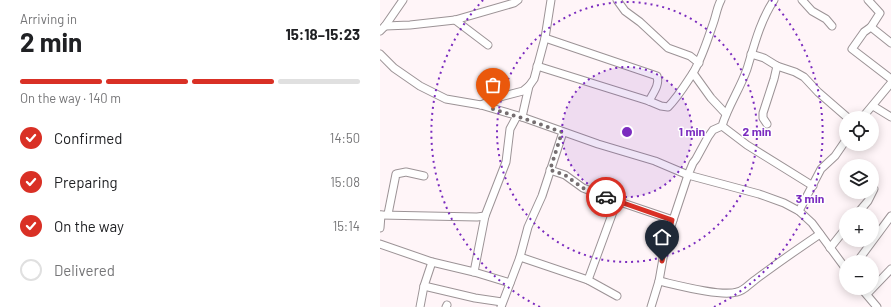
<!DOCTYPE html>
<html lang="en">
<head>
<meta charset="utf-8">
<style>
  :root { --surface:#fff; --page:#f2f2f2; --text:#202124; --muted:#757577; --line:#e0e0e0; --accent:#d93025 }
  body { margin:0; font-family:Barlow,sans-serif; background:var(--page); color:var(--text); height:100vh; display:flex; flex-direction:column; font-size:15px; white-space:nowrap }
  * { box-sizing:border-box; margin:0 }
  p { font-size:13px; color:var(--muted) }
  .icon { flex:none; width:22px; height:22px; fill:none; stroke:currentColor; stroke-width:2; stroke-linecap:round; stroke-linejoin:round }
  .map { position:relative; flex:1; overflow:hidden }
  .details { display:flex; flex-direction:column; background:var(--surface); width:380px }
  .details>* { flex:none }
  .buttons { position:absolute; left:459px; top:111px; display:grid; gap:8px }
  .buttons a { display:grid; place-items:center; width:40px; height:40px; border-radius:50%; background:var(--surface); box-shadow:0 2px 10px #0003; font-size:20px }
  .pin { position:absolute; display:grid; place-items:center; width:34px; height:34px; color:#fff; margin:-41px -17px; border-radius:50% 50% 50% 0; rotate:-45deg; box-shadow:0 0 4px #0007 }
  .pin .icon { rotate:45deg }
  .courier { position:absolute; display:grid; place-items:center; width:40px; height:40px; margin:-20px; border:3px solid #d93025; border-radius:50%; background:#fff; color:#222; box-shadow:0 1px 5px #0007 }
  .head em { font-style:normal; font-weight:700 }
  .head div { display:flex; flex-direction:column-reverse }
  .head { display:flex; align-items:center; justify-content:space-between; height:68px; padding:0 20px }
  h1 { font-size:26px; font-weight:700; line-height:30px }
  .bar { display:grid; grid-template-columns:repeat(4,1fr); gap:6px 4px; align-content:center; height:48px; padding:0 20px }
  .bar i { height:5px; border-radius:3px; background:var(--line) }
  .bar .on { background:var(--accent) }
  .bar p { grid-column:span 4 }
  ol { padding:0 20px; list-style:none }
  li { display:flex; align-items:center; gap:12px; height:44px }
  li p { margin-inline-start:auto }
  li .icon { padding:4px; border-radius:50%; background:var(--accent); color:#fff; stroke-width:4 }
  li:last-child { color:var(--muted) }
  li i { width:22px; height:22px; border:2px solid var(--line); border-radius:50% }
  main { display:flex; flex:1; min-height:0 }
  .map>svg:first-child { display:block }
</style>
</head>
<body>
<main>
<section class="details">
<div class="head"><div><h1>2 min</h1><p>Arriving in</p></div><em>15:18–15:23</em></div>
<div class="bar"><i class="on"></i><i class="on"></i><i class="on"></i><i></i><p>On the way · 140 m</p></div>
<ol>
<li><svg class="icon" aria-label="check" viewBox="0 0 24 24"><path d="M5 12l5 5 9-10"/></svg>Confirmed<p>14:50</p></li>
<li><svg class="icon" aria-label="check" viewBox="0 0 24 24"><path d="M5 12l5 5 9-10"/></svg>Preparing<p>15:08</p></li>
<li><svg class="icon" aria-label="check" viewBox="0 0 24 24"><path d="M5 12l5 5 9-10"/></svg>On the way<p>15:14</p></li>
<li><i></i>Delivered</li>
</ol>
</section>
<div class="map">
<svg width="511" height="307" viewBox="0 0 511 307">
  <rect width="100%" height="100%" fill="#fff5f8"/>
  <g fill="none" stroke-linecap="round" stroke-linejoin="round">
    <defs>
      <g id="street">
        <path d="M237 0 245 11 260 22 288 48 310 56 319 63"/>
        <path d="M341 0C337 7 336 16 333 24 327 41 322 58 313 73L331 98 346 114"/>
        <path d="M422 0 432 11 446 19 452 26"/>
        <path d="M488 0 500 13 491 27"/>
        <path d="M75 20 108 45"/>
        <path d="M5 26 30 25 75 20 134 3 138 0"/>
        <path d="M0 31 5 26 23 0"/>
        <path d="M165 38 277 76C280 85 273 93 269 101"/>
        <path d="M511 43 491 27 484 32 472 49 511 79"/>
        <path d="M0 54 14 68 40 86 66 99 101 105 142 117 218 144 275 161 308 175 379 194 404 203 419 211 432 223 466 269"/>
        <path d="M371 54 384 58 397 66 415 72 424 77 438 92 468 118"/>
        <path d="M157 66 269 101 281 106 288 107C298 97 305 85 313 73"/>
        <path d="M101 105 120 97 143 91 149 86"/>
        <path d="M493 106 511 117"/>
        <path d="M142 117 149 86 154 79 165 38 171 0"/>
        <path d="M482 118 511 83"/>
        <path d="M387 124 383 118V113L394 79 397 66"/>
        <path d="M342 126 367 145 433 186"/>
        <path d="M170 170 185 175 203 188 237 201 293 220"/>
        <path d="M419 211 441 169 455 156 466 140"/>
        <path d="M8 214 16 174 26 172 44 176"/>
        <path d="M477 214 488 201 494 189"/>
        <path d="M0 215 97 217 105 216"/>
        <path d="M0 228 1 215"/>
        <path d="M0 244 52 262 94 272 130 283"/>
        <path d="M450 248 466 228"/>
        <path d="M140 257 208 280 237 296"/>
        <path d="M477 262 511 216"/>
        <path d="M94 272 105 216 126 162 130 129 137 116"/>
        <path d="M208 280 237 201"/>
        <path d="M279 281C297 285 341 297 357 292 364 291 369 284 375 280 396 264 418 249 440 234"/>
        <path d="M44 286 95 298 122 302"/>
        <path d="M481 288 497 307"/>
        <path d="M487 294 511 269"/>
        <path d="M40 307 44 286 52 262"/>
        <path d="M66 307 67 305"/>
        <path d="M121 307 140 257 148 227 162 196 183 132"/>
        <path d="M271 307 279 281 285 247 293 220 308 175 313 163 316 159 328 137 333 130 342 126C348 106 360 89 367 69 374 46 380 21 394 0"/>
      </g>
    </defs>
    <use href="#street" stroke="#9c9396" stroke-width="9"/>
    <use href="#street" stroke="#fff" stroke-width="7"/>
  </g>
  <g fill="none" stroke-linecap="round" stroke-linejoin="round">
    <path stroke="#756e70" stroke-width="4" stroke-dasharray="0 7.2" d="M113 109 142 118 182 132 170 170 185 175 203 188 226 197"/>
    <path stroke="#d93025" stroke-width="5" d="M226 197 292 220 282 261"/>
  </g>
  <circle cx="247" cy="132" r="65" fill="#7b2cbf" fill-opacity=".12"/>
  <g fill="none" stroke="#7b2cbf" stroke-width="2" stroke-dasharray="2 4">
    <circle cx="247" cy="132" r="65"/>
    <circle cx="247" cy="132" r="130"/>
    <path d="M160 307A195 195 0 0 1 103 0M391 0A195 195 0 0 1 334 307"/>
  </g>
  <circle cx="247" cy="132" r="6" fill="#7b2cbf" stroke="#fff" stroke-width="2"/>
  <g font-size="12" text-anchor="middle" font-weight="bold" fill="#7b2cbf" stroke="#fff" stroke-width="3" stroke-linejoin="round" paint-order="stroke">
    <text x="312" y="136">1 min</text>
    <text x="377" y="136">2 min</text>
    <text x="430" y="203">3 min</text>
  </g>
</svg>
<div class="buttons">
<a><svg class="icon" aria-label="locate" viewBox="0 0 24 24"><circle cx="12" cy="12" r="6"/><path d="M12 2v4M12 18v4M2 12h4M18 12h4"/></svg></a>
<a><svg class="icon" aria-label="layers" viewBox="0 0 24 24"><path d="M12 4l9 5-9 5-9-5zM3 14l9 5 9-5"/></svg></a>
<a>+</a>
<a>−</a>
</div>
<div class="pin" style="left:113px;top:109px;background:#ea580c"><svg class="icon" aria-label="bag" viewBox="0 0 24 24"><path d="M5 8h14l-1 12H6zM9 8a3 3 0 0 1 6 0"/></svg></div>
<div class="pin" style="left:282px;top:261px;background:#1f2937"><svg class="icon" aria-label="home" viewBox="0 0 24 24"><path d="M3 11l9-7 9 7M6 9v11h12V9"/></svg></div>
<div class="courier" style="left:226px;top:197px"><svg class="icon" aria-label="car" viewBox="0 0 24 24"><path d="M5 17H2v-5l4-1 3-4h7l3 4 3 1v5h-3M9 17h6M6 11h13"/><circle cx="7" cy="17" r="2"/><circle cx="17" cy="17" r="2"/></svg></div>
</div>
</main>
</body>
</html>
